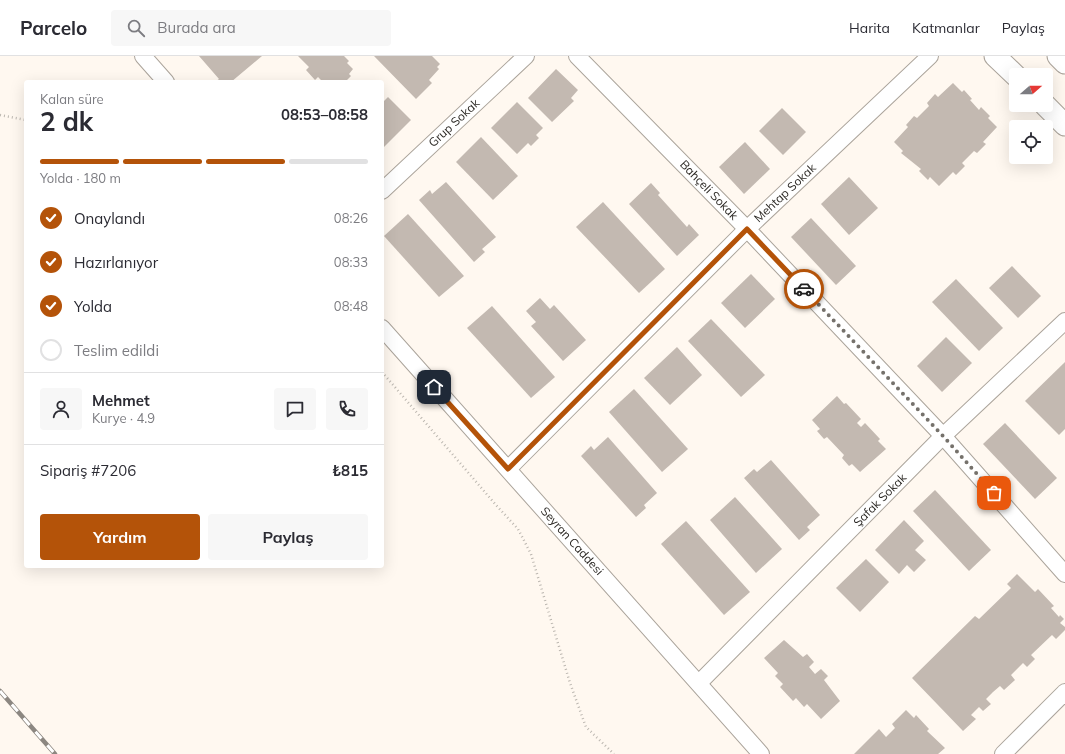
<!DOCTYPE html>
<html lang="tr">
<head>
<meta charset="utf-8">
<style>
  :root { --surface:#fff; --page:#f7f7f7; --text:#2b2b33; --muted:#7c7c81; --line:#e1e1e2; --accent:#b45309 }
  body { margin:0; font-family:Mulish,sans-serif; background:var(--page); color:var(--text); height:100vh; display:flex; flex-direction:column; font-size:15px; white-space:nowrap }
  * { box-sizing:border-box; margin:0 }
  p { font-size:13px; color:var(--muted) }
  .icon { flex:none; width:22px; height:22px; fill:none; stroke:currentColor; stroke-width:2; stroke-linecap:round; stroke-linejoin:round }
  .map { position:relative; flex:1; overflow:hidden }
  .panel { position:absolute; left:24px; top:24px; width:360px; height:488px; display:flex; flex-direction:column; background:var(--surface); border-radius:4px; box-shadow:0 4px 16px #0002 }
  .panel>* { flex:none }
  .needle { width:26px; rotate:70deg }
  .controls { position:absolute; left:1009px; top:12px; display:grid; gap:8px }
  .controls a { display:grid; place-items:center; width:44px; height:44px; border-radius:4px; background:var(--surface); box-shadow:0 4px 16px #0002; font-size:20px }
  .pin { position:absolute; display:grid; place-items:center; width:34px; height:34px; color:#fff; margin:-17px; border-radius:8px; box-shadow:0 2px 6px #0006 }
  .courier { position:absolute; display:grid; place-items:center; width:40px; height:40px; margin:-20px; border:3px solid #b45309; border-radius:50%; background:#fff; color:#222; box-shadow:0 1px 5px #0007 }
  .headline em { font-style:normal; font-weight:700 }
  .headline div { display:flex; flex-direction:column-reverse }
  .headline { display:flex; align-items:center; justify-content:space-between; height:68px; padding:0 16px }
  h1 { font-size:26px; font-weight:700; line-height:30px }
  .bar { display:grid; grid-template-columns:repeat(4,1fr); gap:6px 4px; align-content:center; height:48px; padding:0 16px }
  .bar i { height:5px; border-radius:3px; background:var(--line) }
  .bar .current { background:var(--accent) }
  .bar p { grid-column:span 4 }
  .line { display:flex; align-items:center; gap:10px; padding:0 16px; border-top:1px solid var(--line) }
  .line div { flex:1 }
  .round { display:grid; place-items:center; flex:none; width:42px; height:42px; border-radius:4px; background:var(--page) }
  ol { padding:0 16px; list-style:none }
  li { display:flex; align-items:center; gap:12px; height:44px }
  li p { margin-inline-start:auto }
  li .icon { padding:4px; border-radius:50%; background:var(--accent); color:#fff; stroke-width:4 }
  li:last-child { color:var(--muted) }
  li i { width:22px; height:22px; border:2px solid var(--line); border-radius:50% }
  .action { display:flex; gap:8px; margin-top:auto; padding:8px 16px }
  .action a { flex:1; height:46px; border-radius:4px; background:var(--accent); color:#fff; font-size:16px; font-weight:700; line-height:46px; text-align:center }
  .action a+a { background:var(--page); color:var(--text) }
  header { display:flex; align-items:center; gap:24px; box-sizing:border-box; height:56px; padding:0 20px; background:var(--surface); border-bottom:1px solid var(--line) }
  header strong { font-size:19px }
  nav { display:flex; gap:22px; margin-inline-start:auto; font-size:14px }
  .search { width:280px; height:36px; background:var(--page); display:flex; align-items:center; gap:10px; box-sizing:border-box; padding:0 14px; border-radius:4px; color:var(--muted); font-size:15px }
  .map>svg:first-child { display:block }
</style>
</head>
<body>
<header>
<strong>Parcelo</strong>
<div class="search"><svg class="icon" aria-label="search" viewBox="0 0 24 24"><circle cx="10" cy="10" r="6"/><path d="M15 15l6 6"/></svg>Burada ara</div>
<nav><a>Harita</a><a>Katmanlar</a><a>Paylaş</a></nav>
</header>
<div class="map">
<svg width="1065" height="698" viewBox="0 0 1065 698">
  <rect width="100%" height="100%" fill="#fff8f0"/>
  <g fill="#c3b9b1">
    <path d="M199 0H262L231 26H215L219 23Z"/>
    <path d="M298 0H344L349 5 347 7 353 13 349 18 351 20 345 26H323L318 21 315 24 306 14 309 11Z"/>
    <path d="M374 0H432L440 8 437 11 439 13 429 24 432 27 416 43Z"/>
    <path d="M556 13 578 34 571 42 574 45 552 66 528 42Z"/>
    <path d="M953 27 962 36 964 34 972 43 970 44 979 54 981 51 990 60 988 62 997 71 983 86 986 88 977 97 974 95 962 107 965 110 956 119 953 116 939 130 930 121 928 124 919 115 921 113 901 97 903 95 894 86 908 71 906 69 914 60 917 62 929 50 927 47 935 38 938 41Z"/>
    <path d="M388 41 411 64 384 91 382 89V47Z"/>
    <path d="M517 46 543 72 536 79 539 82 531 90 528 87 517 98 491 72Z"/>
    <path d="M782 52 806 76 783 99 759 75Z"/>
    <path d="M481 81 518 120 493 144 456 106Z"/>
    <path d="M745 86 770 113 744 138 719 111Z"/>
    <path d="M849 121 878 152 849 179 821 148Z"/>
    <path d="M446 126 496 181 482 193 485 196 474 206 419 144 430 134 432 138Z"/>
    <path d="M651 127 660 137 658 139 687 171 689 168 699 179 677 200 629 148Z"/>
    <path d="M603 146 665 213 639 237 576 171Z"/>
    <path d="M408 158 464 220 439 241 384 180Z"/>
    <path d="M811 162 856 210 836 229 791 181Z"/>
    <path d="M1012 210 1041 240 1018 262 989 232Z"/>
    <path d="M751 218 775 243 745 272 721 247Z"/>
    <path d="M956 223 1003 272 979 295 932 246Z"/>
    <path d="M540 242 550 253 554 249 586 284 563 305 531 270 536 266 526 255Z"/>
    <path d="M492 250 555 321 531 342 467 272Z"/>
    <path d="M711 263 765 319 741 341 688 285Z"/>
    <path d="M946 281 972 307 942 336 917 310Z"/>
    <path d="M677 291 702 319 670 349 644 322Z"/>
    <path d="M1065 306V373L1059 379 1025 345Z"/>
    <path d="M634 333 688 393 662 416 609 356Z"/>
    <path d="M837 340 844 348 846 347 861 363 857 367 861 371 865 367 880 383 878 385 886 393 860 416 852 408 849 410 842 402 844 399 827 381 824 383 817 375 820 373 812 364Z"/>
    <path d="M1005 367 1057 422 1035 443 983 388Z"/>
    <path d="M608 381 657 437 644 449 646 452 636 461 581 400 591 390 594 394Z"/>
    <path d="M771 404 820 459 807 471 810 474 799 484 744 422 754 413 757 416Z"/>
    <path d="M935 434 991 494 969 515 913 455Z"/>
    <path d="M735 441 782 493 756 517 710 464Z"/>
    <path d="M904 464 924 485 915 494 926 504 914 516 907 509 899 518 875 494Z"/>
    <path d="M686 465 750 536 724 559 661 488Z"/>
    <path d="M866 503 889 526 860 556 836 532Z"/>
    <path d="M1017 518 1035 536 1038 533 1054 550 1051 552 1059 561 1060 559 1064 563 1060 567 1065 571V574L1056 583 1052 579 1031 599 1035 603 1027 611 1023 607 1011 619 1015 624 1004 634 1000 630 993 636 986 643 991 648 983 655 979 651 971 659 976 663 963 675 912 622 975 560 979 563 1011 532 1007 528Z"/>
    <path d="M784 584 803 601 807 598 814 606 809 611 815 618 821 613 828 620 824 624 840 645 821 663 807 648 804 651 796 642 793 645 780 631 783 628 775 620 778 617 764 602Z"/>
    <path d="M906 654 914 662 916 659 929 673 927 675 945 692 938 698H854L879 673 886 681 895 672 892 668Z"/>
  </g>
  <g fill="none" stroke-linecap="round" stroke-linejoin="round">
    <defs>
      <g id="minor">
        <path d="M143 0 166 26"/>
        <path d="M577 0 747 173 943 380 1065 518"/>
        <path d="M382 135 526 0"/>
        <path d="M382 272 761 698"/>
        <path d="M508 413 747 173 930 0"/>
        <path d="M699 627 943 380 1065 265"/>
        <path d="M1003 698 1065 636"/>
      </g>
      <g id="tertiary">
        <path d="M995 0 1016 20"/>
        <path d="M1058 0 1065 7"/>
        <path d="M1045 49 1065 69"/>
      </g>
    </defs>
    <use href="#minor" stroke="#aba49b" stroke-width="18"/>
    <use href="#tertiary" stroke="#aba49b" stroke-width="23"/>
    <g stroke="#bcb7b0" stroke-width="2.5" stroke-dasharray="1 3" stroke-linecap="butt">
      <path d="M0 59 26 64"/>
      <path d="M382 316 496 449 518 473 531 498 570 627 586 671 614 698"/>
    </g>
    <use href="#minor" stroke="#fff" stroke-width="16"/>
    <use href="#tertiary" stroke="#fff" stroke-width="21"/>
    <defs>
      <path id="rail" d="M0 635 55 698"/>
    </defs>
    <use href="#rail" stroke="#8c8781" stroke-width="4.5"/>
    <use href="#rail" stroke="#fff" stroke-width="3" stroke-dasharray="9" stroke-linecap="butt"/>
  </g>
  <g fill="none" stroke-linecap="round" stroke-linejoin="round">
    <path stroke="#75716b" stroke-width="4" stroke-dasharray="0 7.2" d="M804 233 943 380 994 437"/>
    <path stroke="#b45309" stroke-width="5" d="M434 331 508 413 747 173 804 233"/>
  </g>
  <g text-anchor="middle" stroke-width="3" stroke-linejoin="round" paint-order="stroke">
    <g font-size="12" fill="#2b2824" stroke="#fff">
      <text transform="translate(454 67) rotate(-43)" y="4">Grup Sokak</text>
      <text transform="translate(709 134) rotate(46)" y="4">Bahçeli Sokak</text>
      <text transform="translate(785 137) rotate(-43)" y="4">Mehtap Sokak</text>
      <text transform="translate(880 444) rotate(-45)" y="4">Şafak Sokak</text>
      <text transform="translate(572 485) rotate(48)" y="4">Seyran Caddesi</text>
    </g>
  </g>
</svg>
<div class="controls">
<a><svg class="needle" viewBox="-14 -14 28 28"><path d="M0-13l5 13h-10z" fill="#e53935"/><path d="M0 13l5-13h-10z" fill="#7c7c81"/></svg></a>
<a><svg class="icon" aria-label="locate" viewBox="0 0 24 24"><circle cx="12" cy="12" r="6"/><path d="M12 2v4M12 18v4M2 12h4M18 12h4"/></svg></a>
</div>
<div class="pin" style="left:994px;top:437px;background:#ea580c"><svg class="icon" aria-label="bag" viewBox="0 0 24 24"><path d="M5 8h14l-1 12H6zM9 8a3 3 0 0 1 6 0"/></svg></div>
<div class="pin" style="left:434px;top:331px;background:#1f2937"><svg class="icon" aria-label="home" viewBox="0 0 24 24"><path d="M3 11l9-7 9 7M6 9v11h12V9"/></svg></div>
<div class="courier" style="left:804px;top:233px"><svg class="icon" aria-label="car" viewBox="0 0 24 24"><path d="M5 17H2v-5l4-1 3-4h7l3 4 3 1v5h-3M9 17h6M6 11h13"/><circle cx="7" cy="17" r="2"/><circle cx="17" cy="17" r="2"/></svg></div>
<section class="panel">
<div class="headline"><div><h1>2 dk</h1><p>Kalan süre</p></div><em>08:53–08:58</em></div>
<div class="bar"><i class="current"></i><i class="current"></i><i class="current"></i><i></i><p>Yolda · 180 m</p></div>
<ol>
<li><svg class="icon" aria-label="check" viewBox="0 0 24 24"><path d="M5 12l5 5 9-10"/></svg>Onaylandı<p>08:26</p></li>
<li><svg class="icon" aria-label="check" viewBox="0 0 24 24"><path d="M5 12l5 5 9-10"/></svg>Hazırlanıyor<p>08:33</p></li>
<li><svg class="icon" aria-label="check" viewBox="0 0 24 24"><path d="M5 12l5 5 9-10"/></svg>Yolda<p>08:48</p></li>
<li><i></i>Teslim edildi</li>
</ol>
<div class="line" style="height:72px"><a class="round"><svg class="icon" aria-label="person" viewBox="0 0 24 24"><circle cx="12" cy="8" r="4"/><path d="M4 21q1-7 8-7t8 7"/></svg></a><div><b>Mehmet</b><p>Kurye · 4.9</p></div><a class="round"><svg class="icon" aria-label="chat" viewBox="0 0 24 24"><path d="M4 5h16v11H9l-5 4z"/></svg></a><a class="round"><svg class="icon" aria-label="phone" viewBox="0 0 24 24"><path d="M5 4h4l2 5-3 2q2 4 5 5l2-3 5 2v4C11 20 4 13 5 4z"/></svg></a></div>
<div class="line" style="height:52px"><div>Sipariş #7206</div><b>₺815</b></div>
<div class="action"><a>Yardım</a><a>Paylaş</a></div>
</section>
</div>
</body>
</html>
